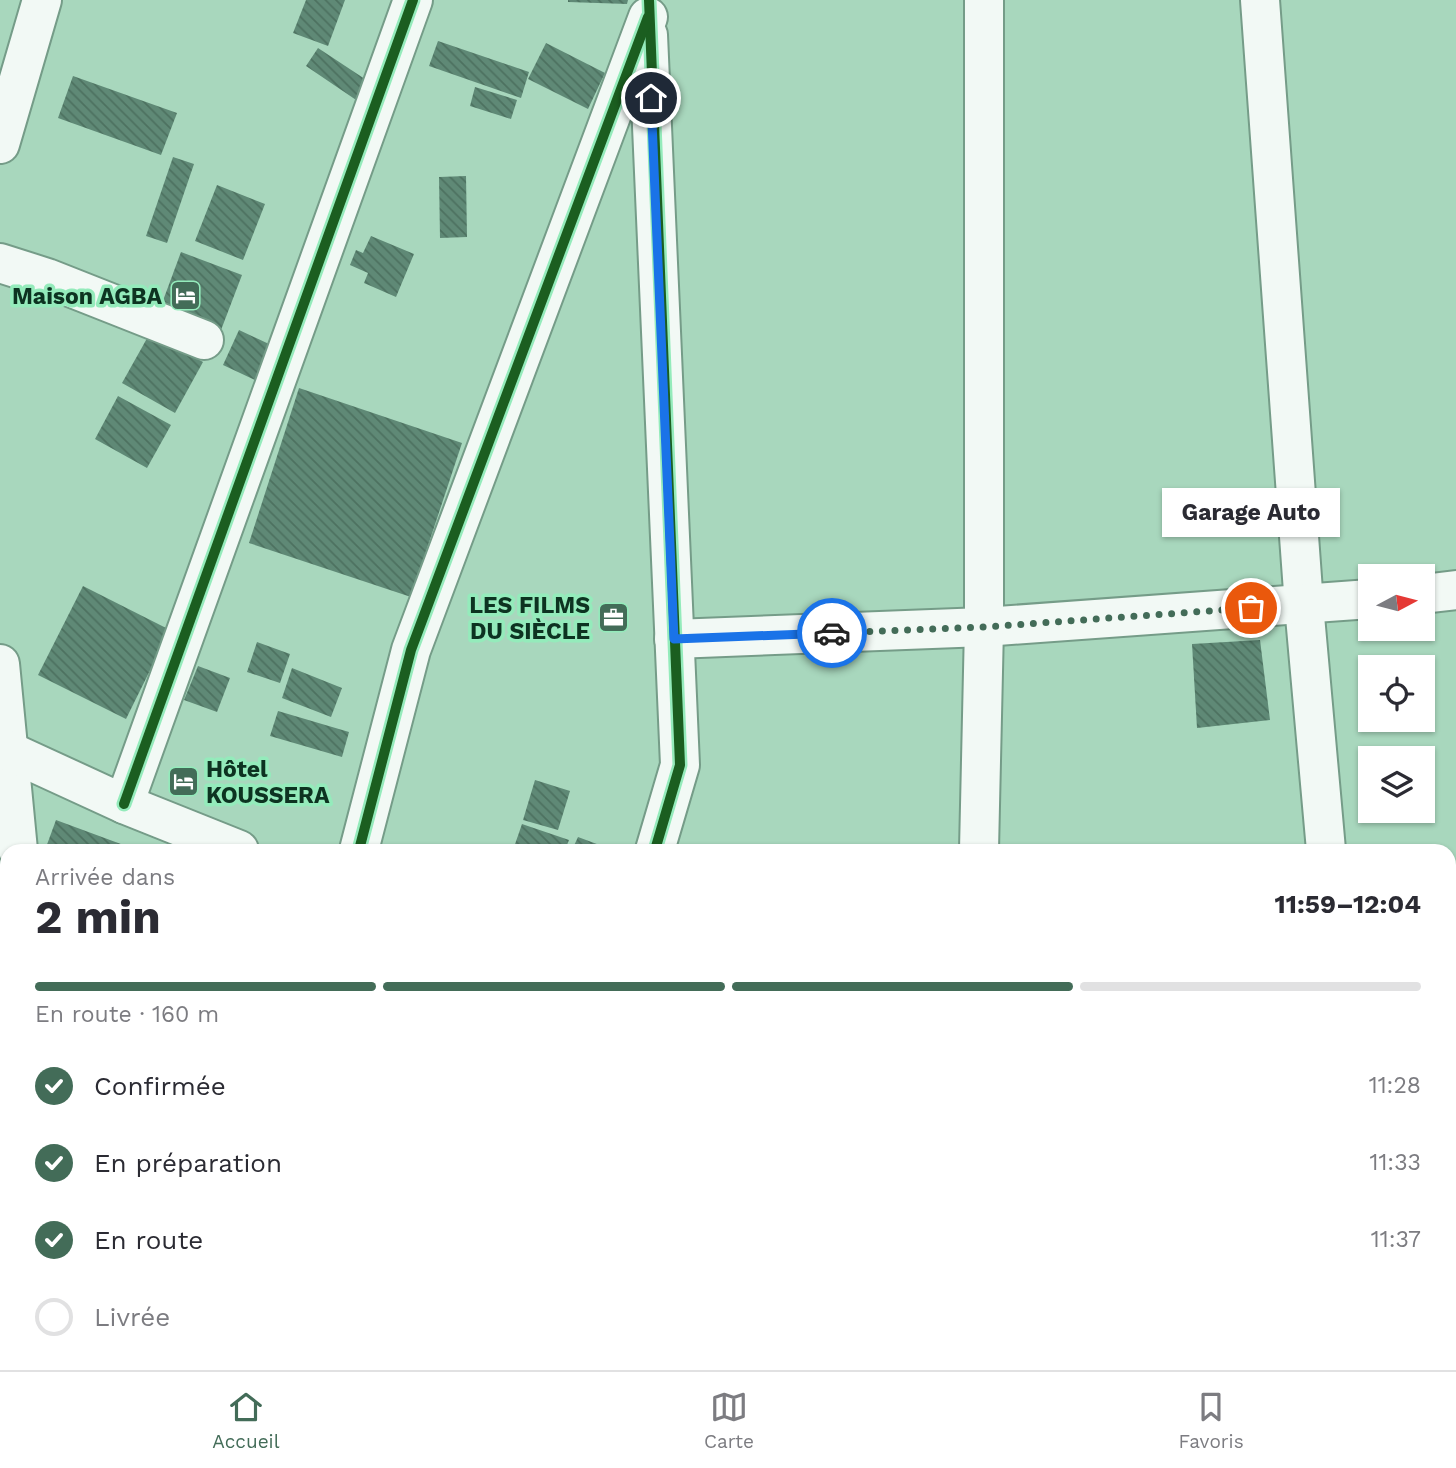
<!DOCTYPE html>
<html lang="fr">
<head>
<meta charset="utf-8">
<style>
  :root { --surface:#fff; --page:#f7f7f7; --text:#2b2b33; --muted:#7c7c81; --line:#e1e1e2; --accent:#436c58 }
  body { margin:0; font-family:"Work Sans",sans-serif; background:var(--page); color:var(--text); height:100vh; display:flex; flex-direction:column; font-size:26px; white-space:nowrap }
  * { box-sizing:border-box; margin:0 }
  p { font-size:23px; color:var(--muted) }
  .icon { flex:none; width:38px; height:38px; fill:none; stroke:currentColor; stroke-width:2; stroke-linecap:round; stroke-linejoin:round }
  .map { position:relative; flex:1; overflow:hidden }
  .side { position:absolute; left:0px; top:844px; width:1456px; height:527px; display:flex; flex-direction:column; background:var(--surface); border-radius:21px 21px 0 0; box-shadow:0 2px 5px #0004 }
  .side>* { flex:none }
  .needle { width:46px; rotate:83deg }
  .fabs { position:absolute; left:1358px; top:564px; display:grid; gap:14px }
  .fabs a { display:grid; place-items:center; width:77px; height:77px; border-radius:0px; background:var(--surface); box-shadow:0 2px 5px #0004; font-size:35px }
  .pin { position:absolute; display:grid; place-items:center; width:60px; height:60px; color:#fff; margin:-30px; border:4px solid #fff; border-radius:50%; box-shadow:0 2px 7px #0007 }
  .courier { position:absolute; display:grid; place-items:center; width:70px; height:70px; margin:-35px; border:5px solid #1a73e8; border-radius:50%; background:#fff; color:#222; box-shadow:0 2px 9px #0007 }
  .bubble { position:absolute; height:49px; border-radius:0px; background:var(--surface); box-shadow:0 2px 5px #0004; font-size:23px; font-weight:700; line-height:49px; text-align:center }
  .headline em { font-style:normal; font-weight:700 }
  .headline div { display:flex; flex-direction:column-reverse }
  .headline { display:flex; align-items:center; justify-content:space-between; height:119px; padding:0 35px }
  h1 { font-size:46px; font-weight:700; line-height:52px }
  .bar { display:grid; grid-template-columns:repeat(4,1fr); gap:10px 7px; align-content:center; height:84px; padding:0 35px }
  .bar i { height:9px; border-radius:5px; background:var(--line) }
  .bar .selected { background:var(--accent) }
  .bar p { grid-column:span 4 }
  ol { padding:0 35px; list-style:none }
  li { display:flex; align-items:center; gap:21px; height:77px }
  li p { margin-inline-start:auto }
  li .icon { padding:7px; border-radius:50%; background:var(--accent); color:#fff; stroke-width:4 }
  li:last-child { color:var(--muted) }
  li i { width:38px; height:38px; border:4px solid var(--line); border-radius:50% }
  .tab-bar { display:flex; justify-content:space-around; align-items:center; height:98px; border-top:2px solid var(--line); background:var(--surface); font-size:19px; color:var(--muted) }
  .tab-bar a { display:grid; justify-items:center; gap:4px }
  .tab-bar .selected { color:var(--accent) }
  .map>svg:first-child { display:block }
</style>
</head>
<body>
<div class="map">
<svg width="1456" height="1370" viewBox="0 0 1456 1370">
  <defs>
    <pattern id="building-back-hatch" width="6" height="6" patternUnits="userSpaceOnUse" patternTransform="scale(1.75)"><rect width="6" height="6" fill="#5f8976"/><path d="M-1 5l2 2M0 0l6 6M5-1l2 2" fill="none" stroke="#4d7160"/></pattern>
  </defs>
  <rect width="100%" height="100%" fill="#a8d7bd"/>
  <g fill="url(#building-back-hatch)">
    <path d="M306 0H345L328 46 293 33Z"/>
    <path d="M568 0H628L627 4 568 2Z"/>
    <path d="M438 41 529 72 521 98 429 66Z"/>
    <path d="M546 43 605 73 588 109 528 79Z"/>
    <path d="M318 48 377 87 365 106 306 66Z"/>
    <path d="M73 76 177 113 161 155 58 118Z"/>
    <path d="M475 87 517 100 511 119 470 106Z"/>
    <path d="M173 157 194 164 167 243 146 236Z"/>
    <path d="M466 176 467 237 440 238 439 177Z"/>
    <path d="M217 185 265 204 243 260 195 241Z"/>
    <path d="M371 236 414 254 396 297 364 283 368 273 350 265 356 250 363 253Z"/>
    <path d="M181 252 242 275 221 330 161 306Z"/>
    <path d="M239 330 284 351 268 386 223 365Z"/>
    <path d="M150 333 203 362 175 413 122 383Z"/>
    <path d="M299 388 462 443 411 597 249 543Z"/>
    <path d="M118 396 171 425 147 468 95 439Z"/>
    <path d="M83 586 170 630 126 719 38 675Z"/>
    <path d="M1260 640 1270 720 1197 728 1192 644Z"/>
    <path d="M257 642 290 654 280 683 247 672Z"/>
    <path d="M198 666 230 678 217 712 184 700Z"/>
    <path d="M292 668 342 688 331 717 282 698Z"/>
    <path d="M278 711 349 732 342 757 270 736Z"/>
    <path d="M535 780 570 791 558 830 523 820Z"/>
    <path d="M56 820 137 850H45Z"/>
    <path d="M522 824 569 840 565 850H513Z"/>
    <path d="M578 837 613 850H572Z"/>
    <rect x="0" y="1063" width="7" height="26"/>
  </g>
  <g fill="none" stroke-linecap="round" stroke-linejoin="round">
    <defs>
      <g id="minor">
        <path d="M1260 0 1304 605 1326 850"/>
        <path d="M648 35 680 765 655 850"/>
        <path d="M0 144 42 0"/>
        <path d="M0 263 47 278 204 340"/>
        <path d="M1423 594 1456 590"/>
        <path d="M674 639 984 627 1370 599"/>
        <path d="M0 664 18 850"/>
        <path d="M0 747 124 804 239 850"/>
        <path d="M124 804 413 0"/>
        <path d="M359 850 411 650 648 17"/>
        <path d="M979 850 984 627V0"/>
        <path d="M1449 1320 1456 1323"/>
        <path d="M0 1340 7 1341"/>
        <path d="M69 1363V1370"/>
        <path d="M205 1363 262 1370"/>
        <path d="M392 1363 393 1370"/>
        <path d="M1372 1363 1373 1370"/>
        <path d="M523 1370 526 1363"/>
        <path d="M757 1370 759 1363"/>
      </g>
    </defs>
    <use href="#minor" stroke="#759c88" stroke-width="42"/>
    <use href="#minor" stroke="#f2f9f5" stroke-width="38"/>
    <defs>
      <g id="cycleway">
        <path d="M649 0 680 765 655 850"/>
        <path d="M124 804 413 0"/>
        <path d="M359 850 411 650 648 17"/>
      </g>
    </defs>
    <use href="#cycleway" stroke="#94ebbb" stroke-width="15"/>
    <use href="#cycleway" stroke="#1b5e20" stroke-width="10"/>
  </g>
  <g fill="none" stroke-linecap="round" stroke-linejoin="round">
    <path stroke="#436c58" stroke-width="7" stroke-dasharray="0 12.6" d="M832 633 984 627 1251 608"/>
    <path stroke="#1a73e8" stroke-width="9" d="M651 98 674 639 832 633"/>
  </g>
  <defs>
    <symbol id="hotel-square" viewBox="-11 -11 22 22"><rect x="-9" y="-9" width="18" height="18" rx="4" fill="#436c58" stroke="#94ebbb"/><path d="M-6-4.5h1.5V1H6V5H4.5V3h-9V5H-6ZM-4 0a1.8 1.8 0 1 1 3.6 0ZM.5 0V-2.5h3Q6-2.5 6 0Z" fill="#fff"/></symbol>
    <symbol id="office-square" viewBox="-11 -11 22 22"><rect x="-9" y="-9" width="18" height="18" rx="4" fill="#436c58" stroke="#94ebbb"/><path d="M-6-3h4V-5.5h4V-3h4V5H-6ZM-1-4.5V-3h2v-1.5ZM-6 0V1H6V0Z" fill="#fff"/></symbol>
  </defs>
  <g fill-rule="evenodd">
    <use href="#hotel-square" x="168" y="278" width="35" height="35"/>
    <use href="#office-square" x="596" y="600" width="35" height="35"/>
    <use href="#hotel-square" x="166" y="764" width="35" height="35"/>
  </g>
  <g text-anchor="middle" stroke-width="7" stroke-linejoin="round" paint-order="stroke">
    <g font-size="23" font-weight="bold" fill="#0d3321" stroke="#94ebbb" text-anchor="end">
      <text x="162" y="304">Maison AGBA</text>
      <text x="590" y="613">LES FILMS<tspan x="590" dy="26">DU SIÈCLE</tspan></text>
      <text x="206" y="777" text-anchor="start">Hôtel<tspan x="206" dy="26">KOUSSERA</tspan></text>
    </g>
  </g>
</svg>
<div class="fabs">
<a><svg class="needle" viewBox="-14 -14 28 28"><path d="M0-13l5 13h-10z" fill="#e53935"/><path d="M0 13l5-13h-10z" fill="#7c7c81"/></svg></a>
<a><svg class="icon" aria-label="locate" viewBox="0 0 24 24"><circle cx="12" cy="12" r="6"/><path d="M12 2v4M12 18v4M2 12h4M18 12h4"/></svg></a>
<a><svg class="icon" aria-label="layers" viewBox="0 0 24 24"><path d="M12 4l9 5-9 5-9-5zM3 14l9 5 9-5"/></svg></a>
</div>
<div class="pin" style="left:1251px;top:608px;background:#ea580c"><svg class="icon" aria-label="bag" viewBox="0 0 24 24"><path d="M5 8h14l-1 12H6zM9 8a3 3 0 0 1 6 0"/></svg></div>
<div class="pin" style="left:651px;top:98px;background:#1f2937"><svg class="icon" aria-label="home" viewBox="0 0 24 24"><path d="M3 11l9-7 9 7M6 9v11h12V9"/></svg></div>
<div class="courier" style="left:832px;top:633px"><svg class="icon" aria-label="car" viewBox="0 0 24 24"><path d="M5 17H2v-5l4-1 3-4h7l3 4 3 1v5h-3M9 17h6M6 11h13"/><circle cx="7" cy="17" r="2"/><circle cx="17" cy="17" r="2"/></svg></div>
<div class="bubble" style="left:1162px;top:488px;width:178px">Garage Auto</div>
<section class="side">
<div class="headline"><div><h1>2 min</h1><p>Arrivée dans</p></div><em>11:59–12:04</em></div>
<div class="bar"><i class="selected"></i><i class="selected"></i><i class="selected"></i><i></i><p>En route · 160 m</p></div>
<ol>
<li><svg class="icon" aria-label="check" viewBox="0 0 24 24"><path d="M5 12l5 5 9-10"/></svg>Confirmée<p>11:28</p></li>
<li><svg class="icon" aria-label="check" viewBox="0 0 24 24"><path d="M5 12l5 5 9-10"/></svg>En préparation<p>11:33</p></li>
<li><svg class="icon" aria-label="check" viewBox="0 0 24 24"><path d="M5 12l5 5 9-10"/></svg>En route<p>11:37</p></li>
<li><i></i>Livrée</li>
</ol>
</section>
</div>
<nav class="tab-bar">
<a class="selected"><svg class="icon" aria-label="home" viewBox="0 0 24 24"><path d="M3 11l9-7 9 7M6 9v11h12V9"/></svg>Accueil</a>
<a><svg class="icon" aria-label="map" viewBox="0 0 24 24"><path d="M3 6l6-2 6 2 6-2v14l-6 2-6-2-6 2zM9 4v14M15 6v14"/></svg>Carte</a>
<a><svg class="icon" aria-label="saved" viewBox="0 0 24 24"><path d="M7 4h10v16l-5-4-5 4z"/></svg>Favoris</a>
</nav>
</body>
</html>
